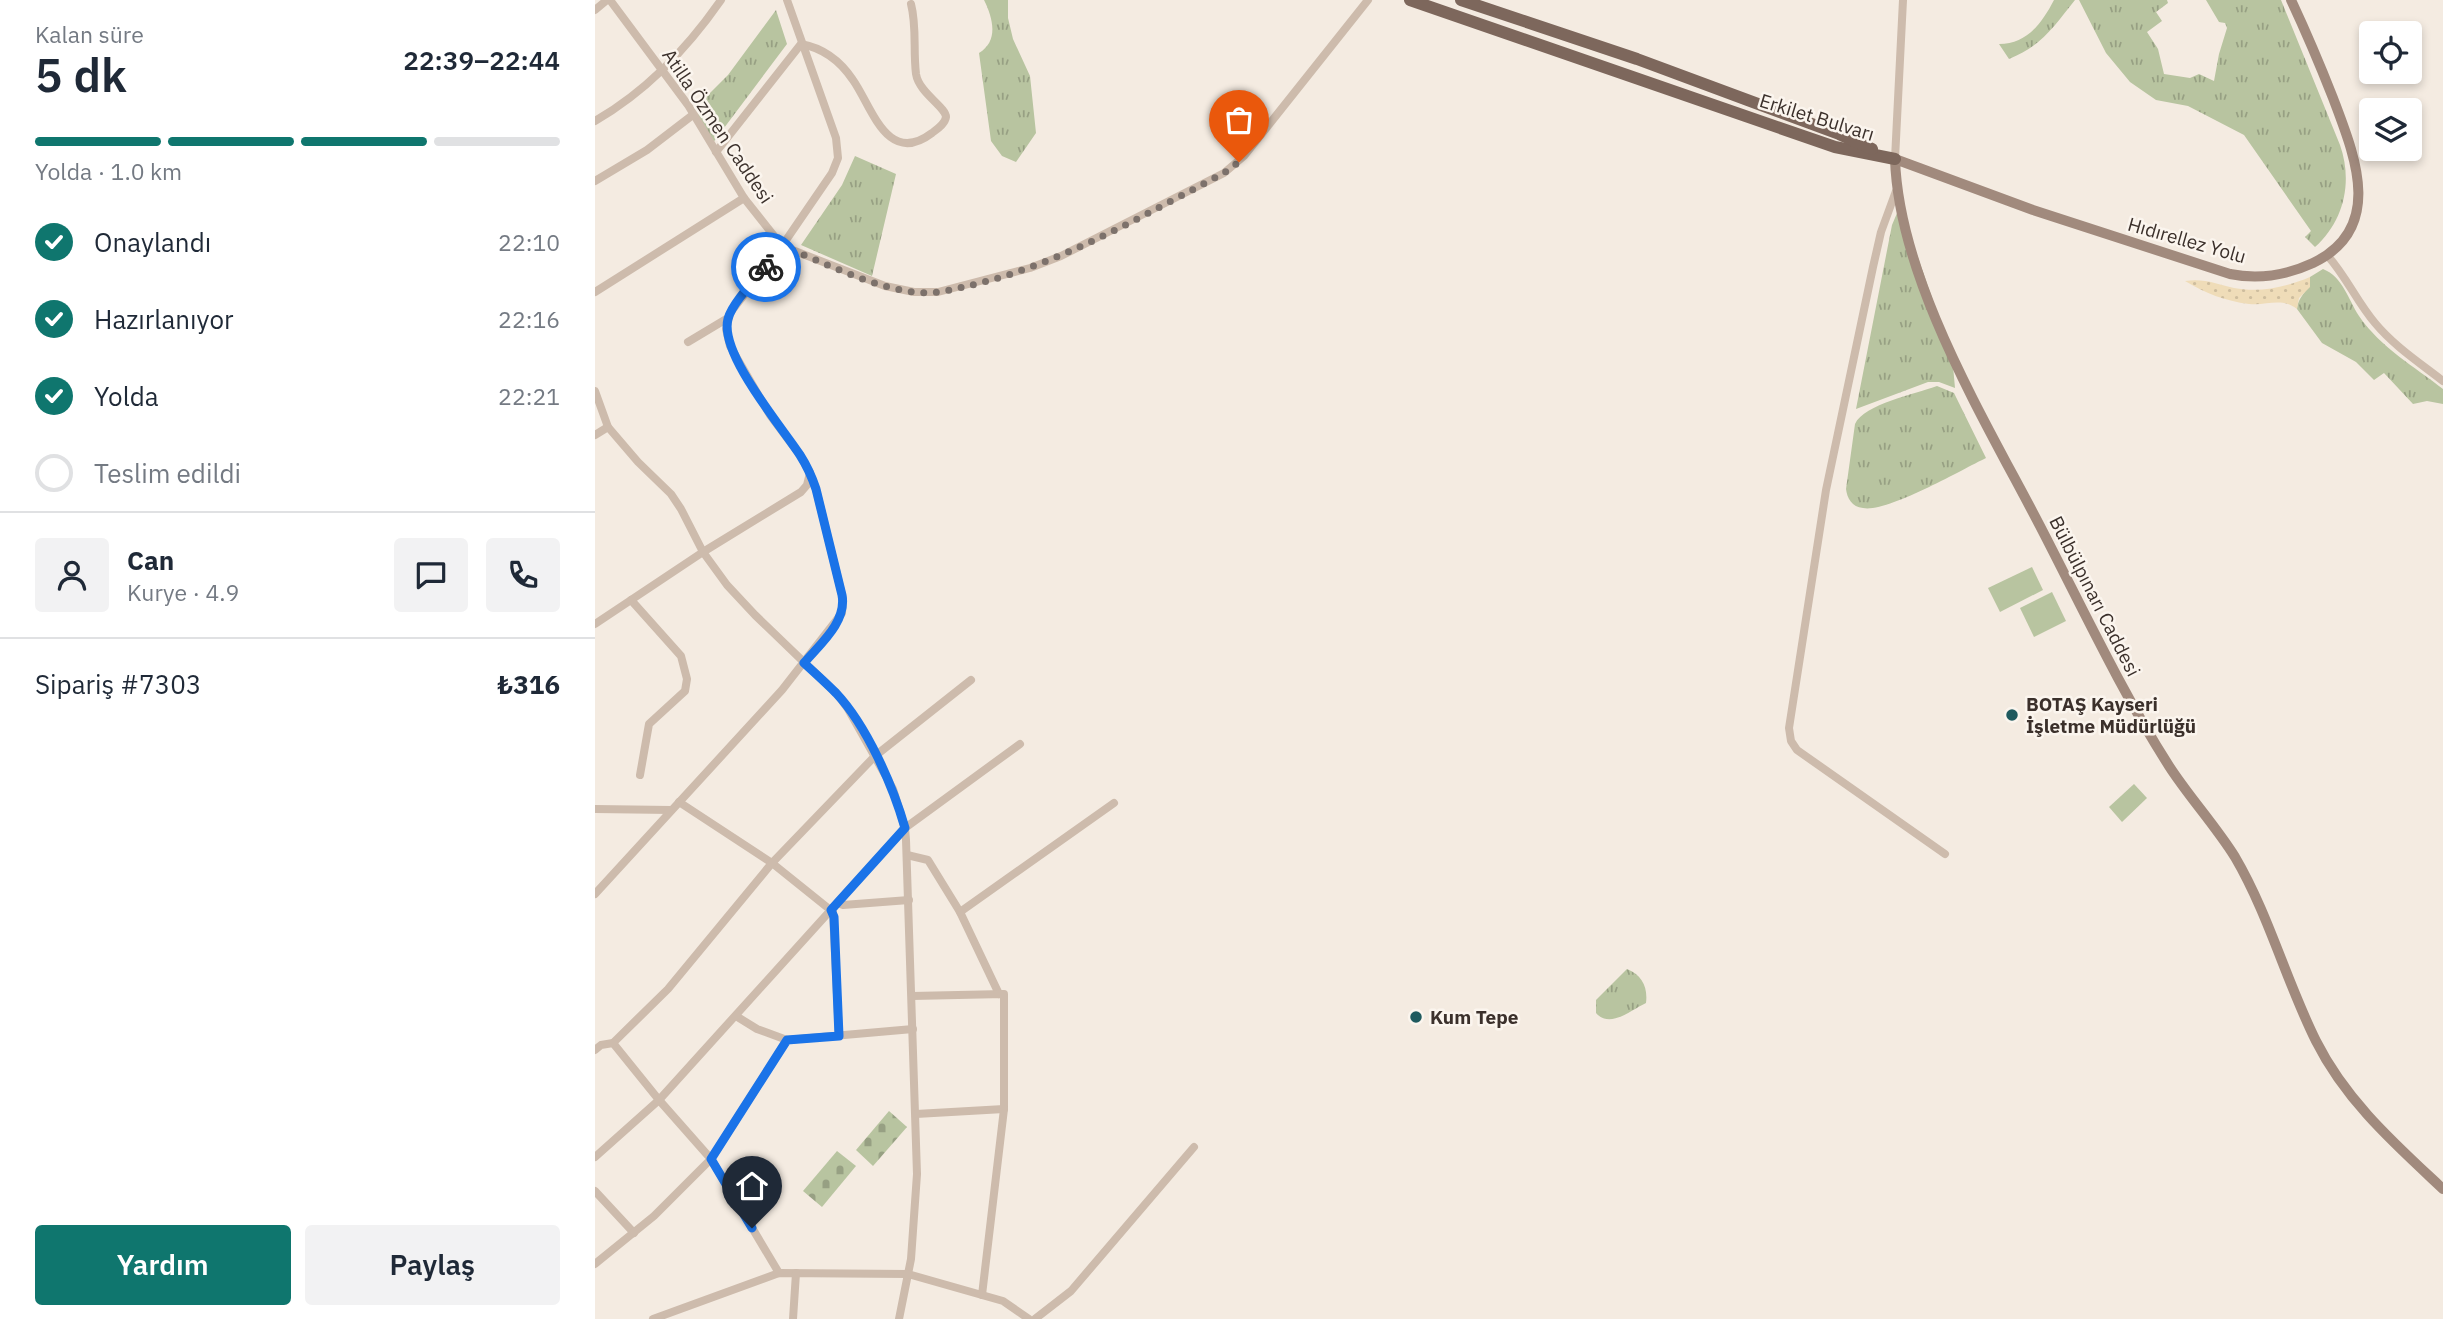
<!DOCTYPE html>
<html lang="tr">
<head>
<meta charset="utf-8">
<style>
  :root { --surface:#fff; --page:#f2f2f3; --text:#1f2937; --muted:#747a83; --line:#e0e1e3; --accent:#0f766e }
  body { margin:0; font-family:"IBM Plex Sans",sans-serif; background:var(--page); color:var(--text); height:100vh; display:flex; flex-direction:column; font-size:26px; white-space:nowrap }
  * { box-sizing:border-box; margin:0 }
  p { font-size:23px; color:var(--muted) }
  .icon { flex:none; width:38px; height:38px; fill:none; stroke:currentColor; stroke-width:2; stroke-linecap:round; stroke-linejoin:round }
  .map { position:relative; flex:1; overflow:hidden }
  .side { display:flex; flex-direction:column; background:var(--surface); width:595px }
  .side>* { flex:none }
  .buttons { position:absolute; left:1764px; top:21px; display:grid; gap:14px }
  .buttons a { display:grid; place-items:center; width:63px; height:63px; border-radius:7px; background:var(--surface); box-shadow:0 4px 10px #0003; font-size:35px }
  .pin { position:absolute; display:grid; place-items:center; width:60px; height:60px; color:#fff; margin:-72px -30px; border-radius:50% 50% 50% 0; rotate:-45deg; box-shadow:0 0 7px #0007 }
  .pin .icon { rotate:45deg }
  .courier { position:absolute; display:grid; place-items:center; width:70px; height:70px; margin:-35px; border:5px solid #1a73e8; border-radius:50%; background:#fff; color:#222; box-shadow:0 2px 9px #0007 }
  .summary em { font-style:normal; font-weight:600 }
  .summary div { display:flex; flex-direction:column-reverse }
  .summary { display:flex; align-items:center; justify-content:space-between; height:119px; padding:0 35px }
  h1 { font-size:46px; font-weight:600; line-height:52px }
  .bar { display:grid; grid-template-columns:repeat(4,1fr); gap:10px 7px; align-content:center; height:84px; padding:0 35px }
  .bar i { height:9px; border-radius:5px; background:var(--line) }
  .bar .on { background:var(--accent) }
  .bar p { grid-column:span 4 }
  .line { display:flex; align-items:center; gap:18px; padding:0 35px; border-top:2px solid var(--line) }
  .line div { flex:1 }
  .round { display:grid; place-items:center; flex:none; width:74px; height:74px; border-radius:7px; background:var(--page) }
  ol { padding:0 35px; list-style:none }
  li { display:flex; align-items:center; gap:21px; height:77px }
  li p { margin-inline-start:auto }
  li .icon { padding:7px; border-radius:50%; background:var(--accent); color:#fff; stroke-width:4 }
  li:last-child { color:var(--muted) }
  li i { width:38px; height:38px; border:4px solid var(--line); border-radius:50% }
  .button { display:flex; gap:14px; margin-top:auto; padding:14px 35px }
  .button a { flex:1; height:80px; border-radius:7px; background:var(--accent); color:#fff; font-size:28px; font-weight:600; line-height:80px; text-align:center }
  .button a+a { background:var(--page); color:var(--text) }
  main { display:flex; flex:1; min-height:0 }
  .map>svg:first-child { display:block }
</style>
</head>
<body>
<main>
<section class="side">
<div class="summary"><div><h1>5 dk</h1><p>Kalan süre</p></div><em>22:39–22:44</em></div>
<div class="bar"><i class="on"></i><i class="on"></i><i class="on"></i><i></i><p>Yolda · 1.0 km</p></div>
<ol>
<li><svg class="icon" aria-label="check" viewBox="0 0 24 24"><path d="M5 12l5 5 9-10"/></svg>Onaylandı<p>22:10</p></li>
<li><svg class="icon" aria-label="check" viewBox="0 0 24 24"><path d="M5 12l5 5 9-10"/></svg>Hazırlanıyor<p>22:16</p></li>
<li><svg class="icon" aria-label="check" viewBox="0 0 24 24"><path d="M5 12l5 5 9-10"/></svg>Yolda<p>22:21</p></li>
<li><i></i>Teslim edildi</li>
</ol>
<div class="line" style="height:126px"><a class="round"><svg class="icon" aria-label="person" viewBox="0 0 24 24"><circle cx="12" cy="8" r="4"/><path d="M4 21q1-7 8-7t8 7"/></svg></a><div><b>Can</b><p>Kurye · 4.9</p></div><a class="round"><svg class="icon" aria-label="chat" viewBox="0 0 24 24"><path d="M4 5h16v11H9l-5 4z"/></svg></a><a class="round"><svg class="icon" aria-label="phone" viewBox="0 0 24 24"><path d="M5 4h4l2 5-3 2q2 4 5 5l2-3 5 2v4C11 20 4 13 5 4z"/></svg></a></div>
<div class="line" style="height:91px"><div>Sipariş #7303</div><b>₺316</b></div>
<div class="button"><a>Yardım</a><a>Paylaş</a></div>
</section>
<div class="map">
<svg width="1848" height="1319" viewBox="0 0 1848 1319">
  <defs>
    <pattern id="grass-tufts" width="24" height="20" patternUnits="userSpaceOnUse" patternTransform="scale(1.75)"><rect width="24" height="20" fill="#b8c4a0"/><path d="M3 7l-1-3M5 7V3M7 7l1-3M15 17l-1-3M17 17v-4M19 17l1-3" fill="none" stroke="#97a083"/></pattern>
    <pattern id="sand-dots" width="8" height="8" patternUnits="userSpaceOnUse" patternTransform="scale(1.75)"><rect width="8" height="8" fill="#efdcb8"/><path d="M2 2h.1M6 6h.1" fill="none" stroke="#cebd9e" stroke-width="1.8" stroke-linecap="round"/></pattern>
    <pattern id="cemetery-stones" width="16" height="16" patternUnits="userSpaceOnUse" patternTransform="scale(1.75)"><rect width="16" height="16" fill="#b8c4a0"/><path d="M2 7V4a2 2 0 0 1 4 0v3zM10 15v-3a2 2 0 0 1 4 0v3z" fill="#97a083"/></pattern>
  </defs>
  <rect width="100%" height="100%" fill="#f4ebe1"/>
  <g fill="url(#grass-tufts)">
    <path d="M389 0H413V18L418 39 435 76 441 133 421 162 407 156 396 141 384 53C404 41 398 18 389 0Z"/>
    <path d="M1459 0H1480C1459 26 1447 46 1414 59L1404 44C1432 44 1447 23 1459 0Z"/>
    <path d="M1484 0H1572L1573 3 1561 12 1567 21 1552 32 1563 49 1569 74 1595 78 1604 74 1619 81 1624 54 1632 28 1630 23 1624 22 1611 0H1686L1745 145C1758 182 1749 221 1720 247L1710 237 1716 231 1649 135 1593 106 1561 100 1535 82 1511 53Z"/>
    <path d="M181 10 192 44 117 144 99 109 133 75Z"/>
    <path d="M260 156 301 174 277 276 206 245 247 185Z"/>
    <path d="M1305 206 1357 355 1360 388 1344 382H1333L1261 409 1297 225Z"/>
    <path d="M1728 269C1748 277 1753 299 1764 316 1785 347 1820 367 1848 389V404L1832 401 1818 404 1789 373 1779 380 1761 362 1727 343 1702 309C1703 295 1716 290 1715 277Z"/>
    <path d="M1342 386 1359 393 1391 458C1366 470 1292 513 1268 508 1257 507 1252 498 1251 489L1260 424C1269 404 1321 394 1342 386Z"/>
    <path d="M1032 969C1047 975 1053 987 1051 1003 1036 1010 1015 1029 1001 1013V1000Z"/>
  </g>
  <path fill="url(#sand-dots)" d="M1715 277V287L1704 298 1702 309C1686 297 1672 306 1654 304 1630 301 1610 293 1590 281 1609 278 1622 284 1639 288 1666 293 1691 287 1715 277Z"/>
  <g fill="url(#cemetery-stones)">
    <path d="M294 1111 312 1127 278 1166 261 1150Z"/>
    <path d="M242 1151 261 1166 227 1207 208 1191Z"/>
  </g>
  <g fill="#b8c4a0">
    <path d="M1437 567 1448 590 1405 612 1393 588Z"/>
    <path d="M1457 592 1471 621 1439 637 1425 608Z"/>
    <path d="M1539 784 1552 798 1527 822 1514 807Z"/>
  </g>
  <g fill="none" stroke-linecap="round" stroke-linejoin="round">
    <g stroke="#cdbbac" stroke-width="8">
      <path d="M15 0 93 105 149 198 187 246 290 286 319 292H343L435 268 466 256 629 173 649 156 773 0"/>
      <path d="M0 10 12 0"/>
      <path d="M0 121C52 91 92 49 126 0"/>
      <path d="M121 152 206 44C228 48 246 62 258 80 277 107 292 167 337 133 342 129 350 124 351 117 351 107 324 93 321 74 318 50 322 27 316 4"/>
      <path d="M1300 159 1308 0"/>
      <path d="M0 181 52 150 99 114"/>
      <path d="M1301 191 1286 232 1278 267 1231 490 1194 728 1196 741 1202 750 1350 854"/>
      <path d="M1732 255C1751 276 1762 302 1780 323 1799 346 1825 363 1848 381"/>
      <path d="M0 292 149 198"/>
      <path d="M93 342 133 318"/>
      <path d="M0 391 13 427 43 462 76 494 86 509 108 552 132 585 160 615 242 694 253 709 298 789 310 828 311 840 322 1174 316 1259 304 1319"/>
      <path d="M0 435 13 427"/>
      <path d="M36 600 86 656 92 679 90 691 54 724 45 775"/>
      <path d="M0 624 108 552 206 492 212 485 215 473"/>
      <path d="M84 802 177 863 238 912 244 1036"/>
      <path d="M0 809 76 810"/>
      <path d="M312 855 333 860 365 912 404 994"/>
      <path d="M0 894 187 690 247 613 248 599 221 489 215 473 205 455 175 415 135 346 131 329 135 313 187 246 237 173 243 158 241 138 192 0"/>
      <path d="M242 903 248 905 314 900"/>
      <path d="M365 912 519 803"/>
      <path d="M317 996 409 994V1109L321 1114"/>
      <path d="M141 1016 162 1029 192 1040 318 1029"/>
      <path d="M18 1043 64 1100 116 1159 184 1273"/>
      <path d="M0 1050 6 1045 18 1043 73 989 177 863 280 756 376 680"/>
      <path d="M0 1157 64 1100 310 828 425 744"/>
      <path d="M0 1191 39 1233"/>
      <path d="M0 1264 59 1216 116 1159 192 1040"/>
      <path d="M387 1295 409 1109"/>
      <path d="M58 1319 184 1273 313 1274 408 1301 434 1319"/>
      <path d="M198 1319 201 1273"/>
      <path d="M440 1319 476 1291 599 1147"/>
    </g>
    <path stroke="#a18a7d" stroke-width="10" d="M1696 0C1711 32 1725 65 1738 98 1759 154 1791 228 1718 263 1692 275 1664 280 1635 274L1438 210 1300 159C1304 280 1390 420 1445 526 1487 607 1525 689 1574 766 1594 797 1620 825 1640 857 1674 915 1691 981 1721 1041 1751 1101 1800 1144 1848 1189"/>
    <g stroke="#7d675c" stroke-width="12">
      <path d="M815 0 1240 147 1300 159"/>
      <path d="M866 0 1042 59 1244 134 1277 149"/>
    </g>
  </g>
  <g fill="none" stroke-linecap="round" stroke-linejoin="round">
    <path stroke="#7c716b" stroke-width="7" stroke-dasharray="0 12.6" d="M171 267 187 246C229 262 273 286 318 292 340 295 360 289 381 284 467 263 551 214 629 173L644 162"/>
    <path stroke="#1a73e8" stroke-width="9" d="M157 1228 116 1159 192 1040 244 1036 239 917 236 910 310 828C298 786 272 726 241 693 231 683 220 673 209 663 225 644 252 622 247 595L221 489C217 477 212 466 205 455 186 426 124 353 133 319 137 303 160 280 171 267"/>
  </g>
  <g fill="#1f5a5e" stroke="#fbf5ee" stroke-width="2.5">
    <circle cx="1417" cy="715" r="7"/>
    <circle cx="821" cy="1017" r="7"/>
  </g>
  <g text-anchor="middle" stroke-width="5" stroke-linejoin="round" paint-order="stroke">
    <g font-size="19" fill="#3b302b" stroke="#fbf5ee">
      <text transform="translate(1222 117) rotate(17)" y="7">Erkilet Bulvarı</text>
      <text transform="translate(123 126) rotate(56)" y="7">Atilla Özmen Caddesi</text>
      <text transform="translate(1592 240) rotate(16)" y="7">Hıdırellez Yolu</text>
      <text transform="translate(1500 596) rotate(63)" y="7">Bülbülpınarı Caddesi</text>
    </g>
    <g font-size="19" font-weight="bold" fill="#3b302b" stroke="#fbf5ee" text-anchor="start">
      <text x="1431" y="711">BOTAŞ Kayseri<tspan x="1431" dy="22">İşletme Müdürlüğü</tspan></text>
      <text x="835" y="1024">Kum Tepe</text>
    </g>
  </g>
</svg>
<div class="buttons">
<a><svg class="icon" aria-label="locate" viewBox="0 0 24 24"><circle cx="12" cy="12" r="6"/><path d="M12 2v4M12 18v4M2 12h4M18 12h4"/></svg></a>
<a><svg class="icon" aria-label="layers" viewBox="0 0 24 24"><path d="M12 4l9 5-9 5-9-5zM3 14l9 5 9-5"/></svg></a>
</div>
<div class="pin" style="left:644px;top:162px;background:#ea580c"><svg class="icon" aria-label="bag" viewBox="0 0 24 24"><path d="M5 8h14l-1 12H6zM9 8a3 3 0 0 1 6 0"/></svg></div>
<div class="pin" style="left:157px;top:1228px;background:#1f2937"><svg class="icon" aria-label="home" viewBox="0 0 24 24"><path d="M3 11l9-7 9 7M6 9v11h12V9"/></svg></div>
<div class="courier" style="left:171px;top:267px"><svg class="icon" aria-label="bike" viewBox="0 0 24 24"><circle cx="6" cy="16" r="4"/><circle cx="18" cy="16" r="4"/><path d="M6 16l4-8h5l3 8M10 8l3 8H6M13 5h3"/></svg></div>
</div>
</main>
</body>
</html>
